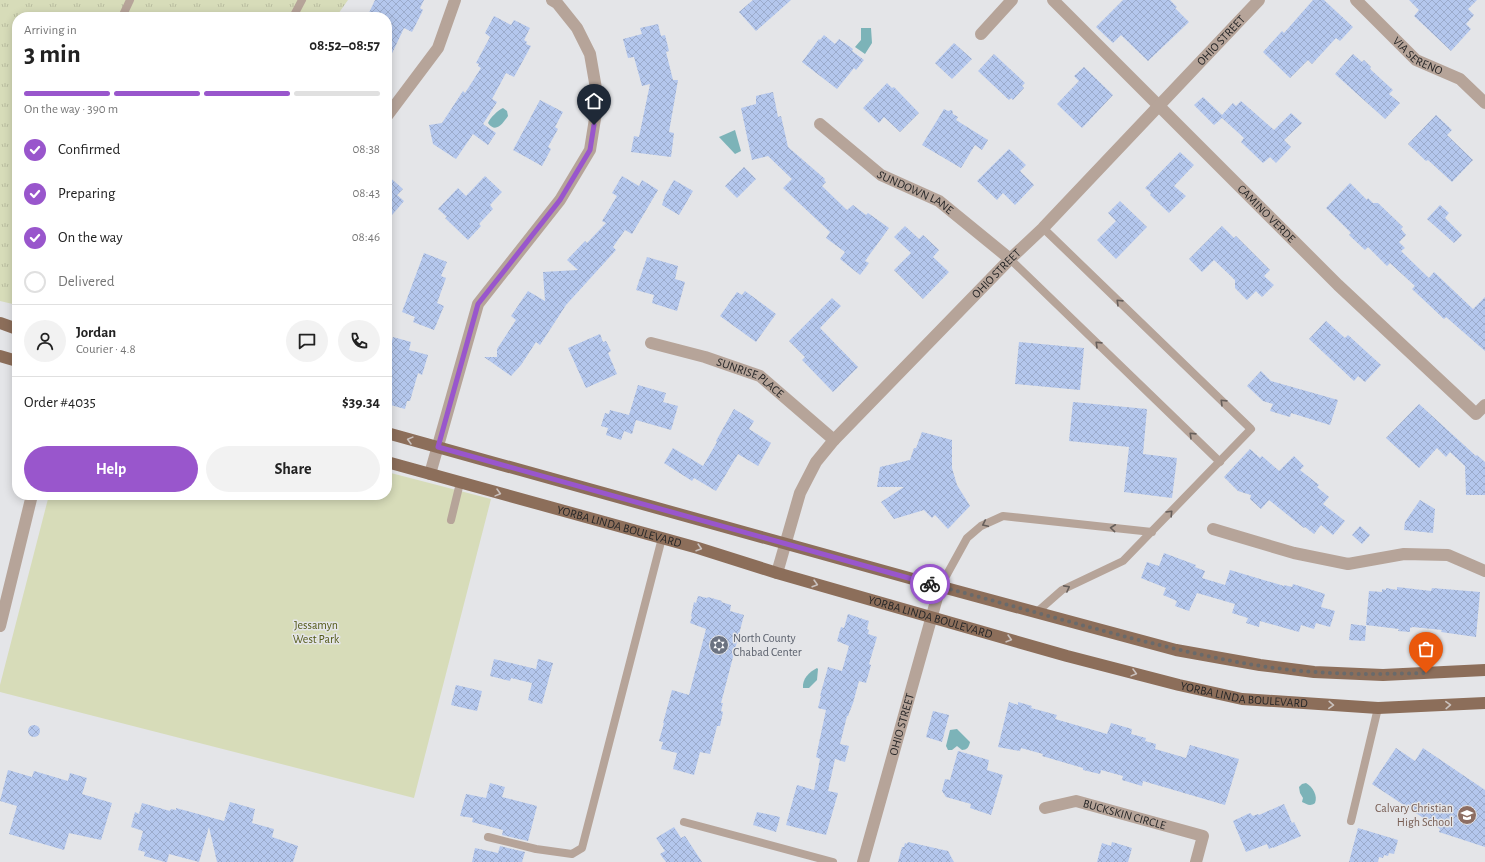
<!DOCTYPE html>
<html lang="en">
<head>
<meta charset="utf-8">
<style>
  :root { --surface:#fff; --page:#f2f2f2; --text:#222; --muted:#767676; --line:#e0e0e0; --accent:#9956cc }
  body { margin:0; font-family:"Alegreya Sans",sans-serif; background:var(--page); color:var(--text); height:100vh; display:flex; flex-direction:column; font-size:15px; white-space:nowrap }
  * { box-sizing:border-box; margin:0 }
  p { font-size:13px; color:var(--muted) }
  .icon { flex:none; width:22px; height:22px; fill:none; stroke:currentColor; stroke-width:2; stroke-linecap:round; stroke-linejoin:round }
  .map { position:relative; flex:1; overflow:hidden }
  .drawer { position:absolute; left:12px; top:12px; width:380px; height:488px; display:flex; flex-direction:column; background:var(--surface); border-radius:16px; box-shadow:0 2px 10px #0003 }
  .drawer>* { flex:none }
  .pin { position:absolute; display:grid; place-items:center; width:34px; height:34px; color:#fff; margin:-41px -17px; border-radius:50% 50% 50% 0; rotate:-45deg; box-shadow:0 0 4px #0007 }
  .pin .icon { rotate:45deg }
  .courier { position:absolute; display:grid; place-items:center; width:40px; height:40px; margin:-20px; border:3px solid #9956cc; border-radius:50%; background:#fff; color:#222; box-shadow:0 1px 5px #0007 }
  .head em { font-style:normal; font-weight:700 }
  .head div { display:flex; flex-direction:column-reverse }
  .head { display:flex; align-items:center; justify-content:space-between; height:68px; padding:0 12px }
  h1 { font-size:26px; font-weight:700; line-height:30px }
  .bar { display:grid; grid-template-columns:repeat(4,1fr); gap:6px 4px; align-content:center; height:48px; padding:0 12px }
  .bar i { height:5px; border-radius:3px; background:var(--line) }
  .bar .on { background:var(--accent) }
  .bar p { grid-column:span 4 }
  .line { display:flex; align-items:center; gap:10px; padding:0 12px; border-top:1px solid var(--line) }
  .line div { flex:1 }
  .round { display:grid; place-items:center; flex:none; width:42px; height:42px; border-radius:21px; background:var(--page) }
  ol { padding:0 12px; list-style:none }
  li { display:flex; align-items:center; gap:12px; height:44px }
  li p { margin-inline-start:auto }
  li .icon { padding:4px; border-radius:50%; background:var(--accent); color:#fff; stroke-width:4 }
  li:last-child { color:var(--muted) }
  li i { width:22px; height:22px; border:2px solid var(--line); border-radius:50% }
  .cta { display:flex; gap:8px; margin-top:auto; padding:8px 12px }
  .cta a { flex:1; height:46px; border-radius:24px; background:var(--accent); color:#fff; font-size:16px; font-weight:700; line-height:46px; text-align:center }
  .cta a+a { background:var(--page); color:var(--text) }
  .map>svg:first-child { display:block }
</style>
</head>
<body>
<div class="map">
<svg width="1485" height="862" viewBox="0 0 1485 862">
  <defs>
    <pattern id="grass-tufts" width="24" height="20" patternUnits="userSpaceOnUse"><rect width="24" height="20" fill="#d7dcb9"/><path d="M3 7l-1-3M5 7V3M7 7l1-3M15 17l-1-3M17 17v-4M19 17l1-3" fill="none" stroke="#b9bd9f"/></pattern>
    <pattern id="building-cross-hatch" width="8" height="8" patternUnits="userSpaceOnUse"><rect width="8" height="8" fill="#b4c7ed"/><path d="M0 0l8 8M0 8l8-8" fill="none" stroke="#9babcb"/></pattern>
  </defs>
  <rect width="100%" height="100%" fill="#e4e5e8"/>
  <path fill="url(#grass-tufts)" d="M0 0H348L336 17H17V305L0 301Z"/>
  <path fill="#d7dcb9" d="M387 472 491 499 414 798 0 692V685L49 495H387Z"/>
  <g fill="#7cb3b8">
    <path d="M861 28H871L872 43 865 54 855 47 861 40Z"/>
    <path d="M503 108 507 111 508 116C503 123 496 134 488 123 490 118 498 110 503 108Z"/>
    <path d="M735 130 741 151 735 154 719 137Z"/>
    <path d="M817 668 818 669 817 680 809 688H803C802 679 809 672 817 668Z"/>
    <path d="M957 729 970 742C969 747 967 750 962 750L957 746 952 750H948L946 746 950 730Z"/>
    <path d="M1306 783C1313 787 1318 796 1315 803 1310 807 1307 804 1302 802L1303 798 1300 793 1299 787 1302 784Z"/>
  </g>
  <g fill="url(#building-cross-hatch)">
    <path d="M375 0H424L420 8 423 10 412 32 404 28 387 64V17H367Z"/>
    <path d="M753 0H791L756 31 739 12Z"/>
    <path d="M1123 0H1170L1177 7 1175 8 1189 22 1148 61 1121 35 1113 43 1096 27Z"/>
    <path d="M1313 0H1324L1353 27 1340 41 1336 38 1312 64 1308 60 1290 78 1263 52 1282 31 1284 33Z"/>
    <path d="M1409 0H1477L1468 9 1474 15 1466 24 1471 29 1451 51 1414 16 1419 10Z"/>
    <path d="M494 16 511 25 514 20 530 28 524 40 527 42 526 44 531 46 514 77 506 73 492 99 497 102 483 124 496 133 488 145 473 134 456 159 433 144 429 125 442 123 463 91 465 93 481 68 478 66 479 64 476 63 490 37 485 33Z"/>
    <path d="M658 24 661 36 665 35 669 51 666 52 673 80H678L669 132 674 133 671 157 631 152 634 136 639 137 650 84 642 86 634 57 628 58 623 39 642 34 640 28Z"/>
    <path d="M824 35 835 44 839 39 853 49 852 51 864 60 856 70 854 68 837 89 802 62 819 39 820 40Z"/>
    <path d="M954 43 972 59 952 79 935 63Z"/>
    <path d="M994 54 1025 83 1022 86 1024 88 1013 100 1011 98 1009 100 978 71Z"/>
    <path d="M1353 54 1362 62 1364 60 1371 67 1370 69 1393 90 1389 94 1400 103 1385 119 1335 74Z"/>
    <path d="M1084 67 1113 95 1082 128 1057 104 1079 81 1074 76Z"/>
    <path d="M887 83 892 88 894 87 919 113 900 132 884 117 879 123 863 108Z"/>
    <path d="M773 92 778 117 781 116 788 147 825 179 824 180 826 182 822 186 847 210 853 205 866 215 868 213 889 228 865 261 869 263 860 275 840 259 845 252 826 238 830 232 783 188 792 179 768 156 752 160 741 108 756 104V96Z"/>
    <path d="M1203 97 1222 115 1233 103 1236 106 1241 101 1274 130 1291 113 1302 123 1284 140 1291 147 1276 163 1270 157 1263 163 1241 142 1244 138 1222 118 1214 125 1194 105Z"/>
    <path d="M540 100 563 112 555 127 558 129 548 147 551 149 542 166 513 150Z"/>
    <path d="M944 109 948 111 952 110 953 114 958 117 956 120 988 140 982 150 975 145 961 168 922 145Z"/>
    <path d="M1436 115 1452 130 1447 135 1473 160 1452 182 1428 160 1426 161 1408 144Z"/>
    <path d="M1009 149 1026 165 1020 171 1034 185 1015 205 1003 193 997 200 977 181Z"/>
    <path d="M1180 152 1194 165 1174 186 1186 196 1169 213 1150 195 1151 193 1145 188Z"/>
    <path d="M744 167 756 179 737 198 725 186Z"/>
    <path d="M387 175 403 189 397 195 404 201 387 221Z"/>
    <path d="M485 176 502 192 490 205 493 209 479 224 481 226 468 240 445 218 447 217 438 209 458 188 466 196Z"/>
    <path d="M622 176 639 186 642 180 658 190 632 234 625 230 613 247 616 250 566 305 540 345 536 342 521 365 511 376 484 357H497V349L516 320 511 316 528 291 545 301 543 272 578 270 567 260 585 241 587 243 606 223 602 221 617 196 612 193Z"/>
    <path d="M674 180 693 191 679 215 662 205 665 195Z"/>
    <path d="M1350 183 1367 200 1368 198 1373 203H1378L1403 227 1401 229 1406 235 1399 242 1405 248 1401 251 1429 278 1434 272 1473 309 1485 297V351L1446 317 1444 319 1412 289 1415 286 1390 263 1387 266 1368 247 1365 250 1349 235 1351 233 1326 208Z"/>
    <path d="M1120 201 1147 227 1116 259 1097 240 1116 221 1108 213Z"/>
    <path d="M1440 205 1449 213 1445 218 1462 235 1454 243 1427 219Z"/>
    <path d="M905 226 919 239 923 235 939 250 933 257 949 272 923 299 894 270 911 253 894 237Z"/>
    <path d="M1222 226 1234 238 1236 236 1270 270 1264 276 1274 285 1262 297 1256 291 1247 300 1235 288V280L1214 260 1202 272 1189 259Z"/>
    <path d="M424 253 447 262 441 276 446 278 437 303 444 306 434 330 413 322 415 317 402 312Z"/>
    <path d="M647 257 678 266 675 279 685 282 677 311 652 303 654 295 636 290Z"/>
    <path d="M745 291 776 314 756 342 720 316 737 292 742 295Z"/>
    <path d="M832 298 841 306 820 328 858 367 833 392 802 360 805 357 789 341Z"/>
    <path d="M1326 321 1345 338 1348 335 1381 365 1365 382 1358 376 1354 381 1309 339Z"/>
    <path d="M600 334 603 342 606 341 611 351 608 353 617 374 586 388 568 348Z"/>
    <path d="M393 337 411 342 409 350 428 355 422 375 418 373 410 401H407L405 409 387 404V351L389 352Z"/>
    <path d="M1019 342 1084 348 1080 390 1015 384Z"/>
    <path d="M1261 371 1271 381 1338 400 1330 425 1291 413 1290 417 1270 411 1273 404 1263 401 1247 386Z"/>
    <path d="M638 385 666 393 663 402 678 406 671 430 636 420 632 434 624 431 621 440 606 435 608 428 601 426 605 413 609 414 610 410 629 415Z"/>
    <path d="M1073 402 1147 409 1143 454 1177 458 1172 498 1124 492 1129 447 1069 441Z"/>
    <path d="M1419 404 1476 456 1477 455 1485 462V495H1466L1465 466 1450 452 1446 457 1437 448 1419 468 1386 438Z"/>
    <path d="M734 409 754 421 749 429 771 443 758 466 738 454 716 491 694 478 692 481 664 463 673 448 703 466 717 442 716 441Z"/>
    <path d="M922 432 952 440V468L957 485 970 506 948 529 935 515 932 518 924 510 894 519 881 502 904 487H877L880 467 910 460 914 448H916Z"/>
    <path d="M1250 449 1260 458 1262 456 1279 471 1294 456 1304 466 1300 470 1319 485 1317 487 1329 497 1323 504 1345 521 1333 535 1321 525 1314 534 1305 527 1304 528 1269 500 1261 509 1250 499 1251 495 1238 491 1224 477Z"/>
    <path d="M1420 500 1435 509 1433 533 1404 530 1405 522Z"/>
    <path d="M1360 526 1370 535 1362 544 1352 535Z"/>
    <path d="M1164 553 1196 565 1195 567 1205 571 1202 578 1225 585 1230 570 1284 586V585L1292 587 1293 584 1325 594 1321 607 1335 611 1330 627 1316 623 1314 629 1301 625 1299 632 1260 621 1259 627 1246 623 1248 618 1232 613 1235 604 1197 593 1189 611 1175 606 1177 601 1163 595 1166 588 1141 578 1147 562 1159 566Z"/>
    <path d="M1397 587 1431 591 1432 588 1480 592 1476 637 1441 632 1442 630 1413 627 1410 628V632L1398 631 1399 629 1366 625 1369 591 1382 592V589L1386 590V588L1397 590Z"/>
    <path d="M698 596 707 598 708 597 722 601 721 602 731 605 730 611 744 615 721 703H723L721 711 723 712 720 726H717L710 754 700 752 694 775 673 769 677 753 661 749 663 742 659 741 664 723H663L672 690 689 695 706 629 690 623 692 617 691 616 694 602 696 603Z"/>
    <path d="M848 614 869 621 867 629 869 630 868 634 877 637 869 664 871 665 866 683 859 681 853 703 848 716H847L840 744 849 746 845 762 835 759 828 791 838 793 826 835 786 825 797 785 814 790 820 759 816 757 826 710 818 708 821 696H820L828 667 842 671 849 646 837 641 841 627 844 628Z"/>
    <path d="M1351 624 1366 626 1365 641 1349 640Z"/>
    <path d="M494 659 536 669 538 659 553 663 542 704 528 700 532 683 511 678 510 681 490 676Z"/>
    <path d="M456 685 482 691 477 711 451 705Z"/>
    <path d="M1009 702 1018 705V702L1032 706 1031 708 1057 715 1055 719 1107 734 1111 723 1132 729 1131 734 1146 738 1145 741 1156 744 1155 749 1186 758 1190 745 1239 759 1225 805 1143 781 1142 786 1122 780 1123 776 1101 770 1100 774 1083 770V768L1042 756 1043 754 1021 748 1020 751 998 747Z"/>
    <path d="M933 711 949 715 942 742 926 737Z"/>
    <circle cx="34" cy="731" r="6"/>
    <path d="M1396 748 1415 761 1423 748 1485 790V847L1439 832 1440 829 1372 784Z"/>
    <path d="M958 751 989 760 987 770 1003 775 991 815 970 808 971 804 946 797 942 791 945 779 950 780Z"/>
    <path d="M8 770 32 777 34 771 68 781 70 773 87 778 82 794 112 803 101 840 69 833 64 850 9 834 17 806 0 801Z"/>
    <path d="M490 783 505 787 502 797 537 806 528 841 502 835 503 830 472 822 473 818 460 816 466 794 486 798Z"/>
    <path d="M230 802 255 809 252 823 274 829 272 837 298 846 293 862H217L209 827 199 862 169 854 167 862H165L144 856 145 852 138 850 143 831 131 827 135 812 139 814 142 803 170 811 171 809 176 810V808L224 821Z"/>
    <path d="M1284 804 1292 823 1294 822 1301 836 1273 848V847L1269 849 1267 844 1246 852 1233 821 1250 813 1253 816 1258 814 1259 815Z"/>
    <path d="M757 812 780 817 776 832 753 825Z"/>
    <path d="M674 827 681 838 685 836 702 862H666L660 854 665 851 656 838Z"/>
    <path d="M1358 828 1398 840 1394 854 1389 853 1388 856 1384 855 1383 858 1379 857 1378 862H1349Z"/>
    <path d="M908 842 948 851 954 862H898L902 847H904L905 843 907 844Z"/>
    <path d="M1112 842 1132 848 1128 862H1097L1102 843 1111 846Z"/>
    <path d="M500 846 525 852 522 862H472L475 848 498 853Z"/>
  </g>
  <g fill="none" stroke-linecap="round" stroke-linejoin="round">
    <g stroke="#b6a499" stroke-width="8">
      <path d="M122 17 130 0"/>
      <path d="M293 17 302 0"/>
      <path d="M1010 259 1220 462"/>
      <path d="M451 520 460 483"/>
      <path d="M940 587 967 538 981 526 1003 516 1152 532"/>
      <path d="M1037 612 1062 590 1123 561 1251 429 1043 228"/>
      <path d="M1351 821 1378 708"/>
      <path d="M684 822 833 862"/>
      <path d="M488 837 536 849 572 854 582 848 662 538"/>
    </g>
    <g stroke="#b6a499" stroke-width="12">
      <path id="s1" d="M1053 0 1338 285 1476 414 1485 405"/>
      <path id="s2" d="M1356 0 1416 60 1460 79 1485 103"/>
      <path d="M981 34 1012 0"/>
      <path d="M387 116 438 48 455 0"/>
      <path id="s3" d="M820 124 881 175 939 201 1010 259"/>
      <path id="s4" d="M651 343 705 357 760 376 834 440"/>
      <path d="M430 474 478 304 560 200 590 150 598 100 590 54 577 28 557 3 552 0"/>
      <path d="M1213 529 1294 553 1348 564 1404 554 1448 555 1485 571"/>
      <path d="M0 626 32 495"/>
      <path id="s5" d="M1045 808 1076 801 1203 836 1196 862"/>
      <path id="s6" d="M863 862 940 587"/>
    </g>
    <path stroke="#b6a499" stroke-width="12" id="s7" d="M777 573 800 493 816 462 834 440 1010 259 1043 228 1259 0"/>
    <g stroke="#8c6e5a" stroke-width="12">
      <path d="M0 323 17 329"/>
      <path d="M0 356 17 361"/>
      <path d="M387 433 920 581 1176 650 1260 665 1314 672 1383 675 1485 670"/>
      <path id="s8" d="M387 462 698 548 777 573 1067 656 1179 685 1242 699 1378 708 1485 703"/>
    </g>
  </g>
  <defs><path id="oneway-chevron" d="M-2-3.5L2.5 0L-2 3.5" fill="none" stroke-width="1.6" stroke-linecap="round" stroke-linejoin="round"/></defs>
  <g stroke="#675f5b">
    <use href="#oneway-chevron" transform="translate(1119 302) rotate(-136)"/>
    <use href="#oneway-chevron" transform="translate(1098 344) rotate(-136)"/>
    <use href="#oneway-chevron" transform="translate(1223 402) rotate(-136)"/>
    <use href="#oneway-chevron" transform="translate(1192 435) rotate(-136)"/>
    <use href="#oneway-chevron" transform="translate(1170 513) rotate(-46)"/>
    <use href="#oneway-chevron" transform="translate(985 524) rotate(155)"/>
    <use href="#oneway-chevron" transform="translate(1113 528) rotate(-174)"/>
    <use href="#oneway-chevron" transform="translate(1067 588) rotate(-28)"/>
  </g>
  <g stroke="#cac1bd">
    <use href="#oneway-chevron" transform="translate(410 440) rotate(-165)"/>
    <use href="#oneway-chevron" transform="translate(498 493) rotate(15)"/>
    <use href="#oneway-chevron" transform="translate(699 548) rotate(17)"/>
    <use href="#oneway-chevron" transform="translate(815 584) rotate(16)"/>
    <use href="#oneway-chevron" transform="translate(1009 639) rotate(16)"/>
    <use href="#oneway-chevron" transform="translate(1134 673) rotate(15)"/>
    <use href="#oneway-chevron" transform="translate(1331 705) rotate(3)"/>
    <use href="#oneway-chevron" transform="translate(1448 705) rotate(-2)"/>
  </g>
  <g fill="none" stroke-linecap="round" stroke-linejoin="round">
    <path stroke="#696a6b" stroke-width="4" stroke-dasharray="0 7.2" d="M930 584C997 601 1064 621 1131 638 1191 653 1253 668 1315 672 1352 675 1389 674 1426 673"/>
    <path stroke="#9956cc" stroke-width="5" d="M594 125 590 150 560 200 478 304 438 447 930 584"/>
  </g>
  <defs>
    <symbol id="synagogue-disc" viewBox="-11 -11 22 22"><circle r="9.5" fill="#6b7280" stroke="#e4e5e8"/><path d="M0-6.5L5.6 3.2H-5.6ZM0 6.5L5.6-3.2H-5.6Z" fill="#fff"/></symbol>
    <symbol id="school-disc" viewBox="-11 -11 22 22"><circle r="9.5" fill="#8d6e63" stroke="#e4e5e8"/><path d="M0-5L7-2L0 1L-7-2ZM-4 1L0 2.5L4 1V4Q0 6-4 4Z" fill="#fff"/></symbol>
  </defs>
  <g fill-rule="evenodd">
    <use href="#synagogue-disc" x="708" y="634" width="22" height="22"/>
    <use href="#school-disc" x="1456" y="804" width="22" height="22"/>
  </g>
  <g text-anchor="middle" stroke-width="3" stroke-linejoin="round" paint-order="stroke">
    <g font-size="12" fill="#272728" stroke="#e4e5e8">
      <text dy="4" stroke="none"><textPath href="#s7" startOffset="703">OHIO STREET</textPath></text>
      <text dy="4" stroke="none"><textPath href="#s2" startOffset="84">VIA SERENO</textPath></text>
      <text dy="4" stroke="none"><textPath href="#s3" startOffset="118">SUNDOWN LANE</textPath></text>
      <text dy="4" stroke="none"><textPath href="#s1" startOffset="302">CAMINO VERDE</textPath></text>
      <text dy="4" stroke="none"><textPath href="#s7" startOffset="379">OHIO STREET</textPath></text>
      <text dy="4" stroke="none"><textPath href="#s4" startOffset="106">SUNRISE PLACE</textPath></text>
      <text dy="4" stroke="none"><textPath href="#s8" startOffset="241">YORBA LINDA BOULEVARD</textPath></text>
      <text dy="4" stroke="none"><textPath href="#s8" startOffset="565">YORBA LINDA BOULEVARD</textPath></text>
      <text dy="4" stroke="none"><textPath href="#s8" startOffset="889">YORBA LINDA BOULEVARD</textPath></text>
      <text dy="4" stroke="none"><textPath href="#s6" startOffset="143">OHIO STREET</textPath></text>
      <text dy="4" stroke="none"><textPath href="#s5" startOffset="82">BUCKSKIN CIRCLE</textPath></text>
    </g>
    <g font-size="12" fill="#535917" stroke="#e4e5e8">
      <text x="316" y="629">Jessamyn<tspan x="316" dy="14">West Park</tspan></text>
    </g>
    <g font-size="12" fill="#5b616d" stroke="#e4e5e8" text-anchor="start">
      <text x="733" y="642">North County<tspan x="733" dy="14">Chabad Center</tspan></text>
    </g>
    <g font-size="12" fill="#785e54" stroke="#e4e5e8" text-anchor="end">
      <text x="1453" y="812">Calvary Christian<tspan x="1453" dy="14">High School</tspan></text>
    </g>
  </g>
</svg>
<div class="pin" style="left:1426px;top:673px;background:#ea580c"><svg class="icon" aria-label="bag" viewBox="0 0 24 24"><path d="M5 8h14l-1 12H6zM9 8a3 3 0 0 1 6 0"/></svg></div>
<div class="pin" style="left:594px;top:125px;background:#1f2937"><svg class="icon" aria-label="home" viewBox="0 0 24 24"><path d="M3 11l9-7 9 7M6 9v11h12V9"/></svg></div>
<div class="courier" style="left:930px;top:584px"><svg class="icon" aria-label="bike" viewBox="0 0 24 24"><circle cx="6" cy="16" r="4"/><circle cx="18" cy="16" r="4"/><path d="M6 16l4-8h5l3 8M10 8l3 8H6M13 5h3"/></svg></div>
<section class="drawer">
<div class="head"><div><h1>3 min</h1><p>Arriving in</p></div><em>08:52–08:57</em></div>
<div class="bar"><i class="on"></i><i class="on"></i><i class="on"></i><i></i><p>On the way · 390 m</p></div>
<ol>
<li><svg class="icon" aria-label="check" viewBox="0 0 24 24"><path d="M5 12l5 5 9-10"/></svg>Confirmed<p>08:38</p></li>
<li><svg class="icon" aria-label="check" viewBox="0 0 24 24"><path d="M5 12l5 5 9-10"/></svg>Preparing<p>08:43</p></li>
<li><svg class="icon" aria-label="check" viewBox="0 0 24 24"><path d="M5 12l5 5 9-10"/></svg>On the way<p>08:46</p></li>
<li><i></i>Delivered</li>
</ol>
<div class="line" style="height:72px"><a class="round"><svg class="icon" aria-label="person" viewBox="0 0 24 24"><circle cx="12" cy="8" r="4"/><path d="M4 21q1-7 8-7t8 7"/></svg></a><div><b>Jordan</b><p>Courier · 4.8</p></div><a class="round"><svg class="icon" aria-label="chat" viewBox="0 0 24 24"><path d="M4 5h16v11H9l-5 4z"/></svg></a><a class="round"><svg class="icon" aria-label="phone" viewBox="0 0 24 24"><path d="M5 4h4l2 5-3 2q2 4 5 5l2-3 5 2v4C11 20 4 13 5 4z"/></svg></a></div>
<div class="line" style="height:52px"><div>Order #4035</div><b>$39.34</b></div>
<div class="cta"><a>Help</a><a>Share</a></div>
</section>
</div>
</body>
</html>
